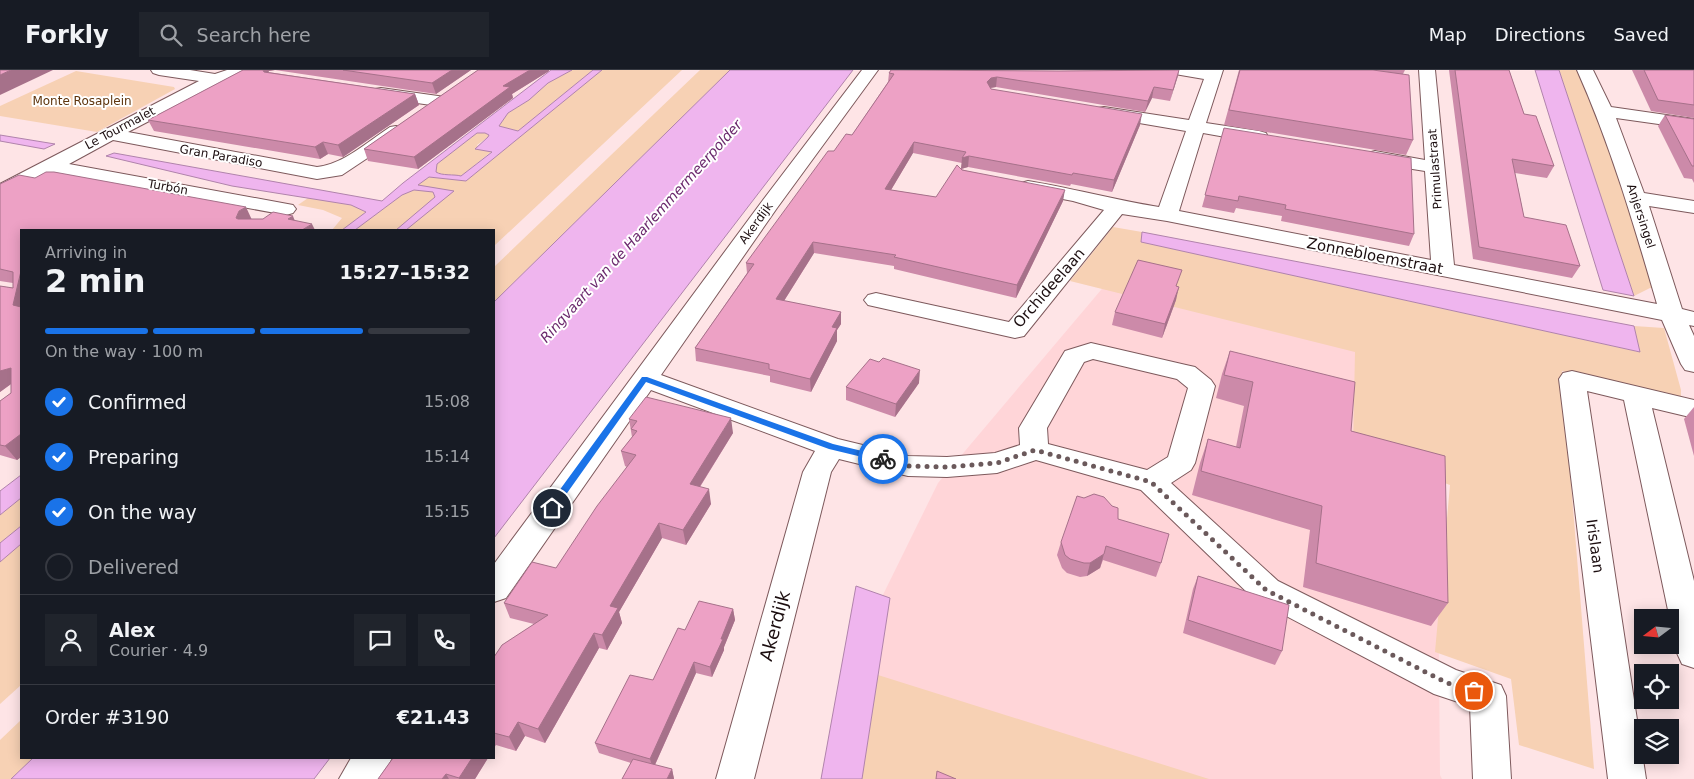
<!DOCTYPE html>
<html lang="en">
<head>
<meta charset="utf-8">
<style>
  :root { --surface:#171b24; --page:#20242c; --text:#f1f3f6; --muted:#9ea1a6; --line:#363941; --accent:#1a73e8 }
  body { margin:0; font-family:"DejaVu Sans",sans-serif; background:var(--page); color:var(--text); height:100vh; display:flex; flex-direction:column; font-size:19px; white-space:nowrap }
  * { box-sizing:border-box; margin:0 }
  p { font-size:16px; color:var(--muted) }
  .icon { flex:none; width:28px; height:28px; fill:none; stroke:currentColor; stroke-width:2; stroke-linecap:round; stroke-linejoin:round }
  .map { position:relative; flex:1; overflow:hidden }
  .drawer { position:absolute; left:20px; top:159px; width:475px; height:530px; display:flex; flex-direction:column; background:var(--surface); border-radius:0px; box-shadow:0 2px 12px #0003 }
  .drawer>* { flex:none }
  .needle { width:32px; rotate:254deg }
  .buttons { position:absolute; left:1634px; top:539px; display:grid; gap:10px }
  .buttons a { display:grid; place-items:center; width:45px; height:45px; border-radius:0px; background:var(--surface); box-shadow:0 2px 12px #0003; font-size:25px }
  .pin { position:absolute; display:grid; place-items:center; width:42px; height:42px; color:#fff; margin:-21px; border:2px solid #fff; border-radius:50%; box-shadow:0 1px 5px #0007 }
  .courier { position:absolute; display:grid; place-items:center; width:50px; height:50px; margin:-25px; border:4px solid #1a73e8; border-radius:50%; background:#fff; color:#222; box-shadow:0 1px 6px #0007 }
  .overview em { font-style:normal; font-weight:700 }
  .overview div { display:flex; flex-direction:column-reverse }
  .overview { display:flex; align-items:center; justify-content:space-between; height:85px; padding:0 25px }
  h1 { font-size:32px; font-weight:700; line-height:38px }
  .bar { display:grid; grid-template-columns:repeat(4,1fr); gap:8px 5px; align-content:center; height:60px; padding:0 25px }
  .bar i { height:6px; border-radius:4px; background:var(--line) }
  .bar .current { background:var(--accent) }
  .bar p { grid-column:span 4 }
  .line { display:flex; align-items:center; gap:12px; padding:0 25px; border-top:1px solid var(--line) }
  .line div { flex:1 }
  .round { display:grid; place-items:center; flex:none; width:52px; height:52px; border-radius:0px; background:var(--page) }
  ol { padding:0 25px; list-style:none }
  li { display:flex; align-items:center; gap:15px; height:55px }
  li p { margin-inline-start:auto }
  li .icon { padding:5px; border-radius:50%; background:var(--accent); color:#fff; stroke-width:4 }
  li:last-child { color:var(--muted) }
  li i { width:28px; height:28px; border:2px solid var(--line); border-radius:50% }
  header { display:flex; align-items:center; gap:30px; box-sizing:border-box; height:70px; padding:0 25px; background:var(--surface); border-bottom:1px solid var(--line) }
  header strong { font-size:24px }
  nav { display:flex; gap:28px; margin-inline-start:auto; font-size:18px }
  .search { width:350px; height:45px; background:var(--page); display:flex; align-items:center; gap:12px; box-sizing:border-box; padding:0 18px; border-radius:0px; color:var(--muted); font-size:19px }
  .map>svg:first-child { display:block }
</style>
</head>
<body>
<header>
<strong>Forkly</strong>
<div class="search"><svg class="icon" aria-label="search" viewBox="0 0 24 24"><circle cx="10" cy="10" r="6"/><path d="M15 15l6 6"/></svg>Search here</div>
<nav><a>Map</a><a>Directions</a><a>Saved</a></nav>
</header>
<div class="map">
<svg width="1694" height="709" viewBox="0 0 1694 709">
  <rect width="100%" height="100%" fill="#fee4e6"/>
  <path fill="#ffd5d8" d="M1117 201 1436 277 1440 705 1442 709H845L876 539 938 413Z"/>
  <g fill="#f7d1b4">
    <path d="M572 0H593L518 61 499 56 508 43 529 30 548 13Z"/>
    <path d="M602 0H682L494 176V160H355L402 125 414 120 433 121 435 127 444 120 417 115 429 107 466 111Z"/>
    <path d="M700 0H730L494 232V197Z"/>
    <path d="M1559 0H1578L1589 30 1614 82 1659 219 1650 218 1634 226Z"/>
    <path d="M76 1 174 17 175 19 97 62 0 46V36Z"/>
    <path d="M485 62 489 65 488 67 477 75 480 80 492 81 461 106C453 104 443 106 436 102L437 94 477 63Z"/>
    <path d="M308 128 351 135 366 142 342 160H332L342 148 323 140 298 135Z"/>
    <path d="M1113 157 1142 162 1141 172 1639 282 1634 256 1664 258 1681 320V328L1562 301 1594 699 1519 675 1511 609 1435 582 1450 415 1353 380 1355 282 1070 211Z"/>
    <path d="M21 428V615L0 634V445Z"/>
    <path d="M878 605 1209 709H862Z"/>
    <path d="M21 650V688H33L11 709H0V670Z"/>
  </g>
  <g fill="#efb5ee" stroke="#b083ab" fill-rule="evenodd">
    <path d="M551 0H572L548 13 529 30 508 43 499 56 518 61 593 0H602L466 111 429 107 418 115 454 121 406 160H396L435 127 433 122 414 120 402 125 355 160H342L366 142 351 135 232 116 106 86 114 83 382 131 403 113ZM485 63 489 65 488 67 475 79 492 82 461 106C454 104 442 106 436 102L437 94 477 63Z"/>
    <path d="M730 0H853L494 468V232Z"/>
    <path d="M1535 0H1559L1634 226 1603 220Z"/>
    <path d="M0 65 55 74 44 79 0 71Z"/>
    <path d="M1142 162 1634 256 1640 282 1141 172Z"/>
    <path d="M21 405V428L0 445V421Z"/>
    <path d="M21 456V474L0 492V473Z"/>
    <path d="M856 516 890 528 862 709H821Z"/>
    <path d="M33 688H330L314 709H11Z"/>
  </g>
  <g fill="none" stroke-linecap="round" stroke-linejoin="round">
    <defs>
      <g id="minor">
        <path d="M151 0H190L215 4 227 0H251L249 3 222 13 128 62 317 97C344 94 367 72 390 57L396 56 402 57 405 61 402 65 342 105 317 109 113 70 69 94 293 135 296 139 293 143 286 145 52 102 7 126 0 128V114L199 11 159 5 153 3Z"/>
        <path d="M862 0H878L777 138 661 305 838 369 908 386 947 387 995 383 1020 375 1019 358 1065 281 1091 273 1186 295 1195 297 1211 310 1215 316 1195 393 1191 400 1171 413 1278 511 1456 600 1501 615 1506 626 1511 709H1473L1470 636 1434 624 1254 529 1141 420 1036 390 997 403 947 407 908 406 839 389 831 402 754 709H716L803 402 815 381 651 320 506 528 494 532V494L763 130ZM1093 289 1177 309 1188 318 1168 387 1147 400 1048 374 1047 358 1084 292Z"/>
        <path d="M1167 0H1223L1206 53 1259 61 1266 63 1268 67 1266 71 1259 73 1203 63 1179 141 1431 190 1425 101 1375 93 1368 91 1365 87 1368 83 1375 81 1425 90 1419 0H1435L1454 195 1657 234C1634 155 1611 76 1577 0H1593L1611 37 1694 49V59L1616 48 1644 123 1694 131V143L1649 136 1682 239 1694 242V256L1689 255 1694 266V302L1685 300 1681 294 1662 250 1167 151 1122 144 1024 266 1015 268 868 235 864 230 868 225 876 223 1009 252 1104 140 1073 131 1021 121 1018 117 1021 113 1028 111C1072 118 1115 130 1159 137L1186 61 1104 47 1098 46 1095 42 1098 38 1104 37 1189 50 1204 9 1169 3Z"/>
        <path d="M381 18 438 26 444 27 447 31 444 35 438 36 375 27 372 23 375 19Z"/>
        <path d="M1572 301 1694 330V348L1652 338 1694 511V598L1682 594 1677 583 1624 330 1587 321 1646 709H1608L1559 309 1563 303Z"/>
        <path d="M351 688H392L381 709H339Z"/>
      </g>
    </defs>
    <use href="#minor" stroke="#7d595c" stroke-width="2"/>
    <use href="#minor" fill="#fff" fill-rule="evenodd"/>
  </g>
  <g fill="#cc8aa9" fill-rule="evenodd">
    <path d="M243 0H471L436 24 275 0 269 1 268 2 415 24 419 35 343 87 328 84 320 89 154 61 148 50Z"/>
    <path d="M478 0H549V1L512 24 513 28 418 99 368 91 364 79Z"/>
    <path d="M1179 0 1170 31 1152 28 1145 42 996 17 990 18 991 19 1140 55 1112 122 1071 114 1070 116 968 97 961 99 1063 131 1016 228 894 199V196L814 183 784 231 841 242V254L837 260V271L811 322 770 312V306L696 291 695 278 747 203 746 193 852 65 888 12 889 3 1059 1ZM913 83 962 93 961 99 936 127 891 120Z"/>
    <path d="M1239 0H1405L1403 4 1413 70 1406 85 1224 55Z"/>
    <path d="M1449 0H1509L1524 44 1554 96 1547 108 1515 103 1524 147 1580 196 1572 208 1473 189Z"/>
    <path d="M1632 0H1694V48L1651 41Z"/>
    <path d="M1665 45 1694 49V113L1692 109 1684 108 1658 56Z"/>
    <path d="M1224 58 1414 164 1409 176 1281 151 1282 146 1236 138 1234 143 1202 137Z"/>
    <path d="M0 114 251 149 295 150 21 160V387L17 390 0 385V331L11 323V314L0 322V216L13 218V213L0 211Z"/>
    <path d="M1177 216 1176 230 1162 268 1112 255 1115 242Z"/>
    <path d="M1230 281 1351 361 1448 533 1431 556 1303 517 1310 460 1192 425 1200 393 1208 369 1236 377 1244 336 1216 328 1222 304Z"/>
    <path d="M919 313 895 347 846 330V317Z"/>
    <path d="M1694 337V386L1684 349Z"/>
    <path d="M629 349 733 363 700 417 711 434 686 475 662 468 619 542 622 553 607 580 599 578 545 673 525 666 516 681 496 675 494 678V587L534 554 510 548 504 533 556 498 627 397 625 396 621 381 632 367Z"/>
    <path d="M1118 449 1161 493 1156 507 1103 490 1100 498 1087 506 1080 507 1067 503 1062 498 1057 485 1061 472Z"/>
    <path d="M1198 506 1282 581 1275 595 1183 563 1193 519Z"/>
    <path d="M733 539 735 550 724 577V580L712 607 696 603 655 695 672 699 674 709H622L631 693 599 683 595 673 653 610 685 560Z"/>
    <path d="M393 688H488L475 709H378Z"/>
  </g>
  <g fill="#a6718a">
    <path d="M11 0H53L0 25V5Z"/>
    <path d="M262 0H275L269 1 265 8Z"/>
    <path d="M452 0H471L436 24 432 13Z"/>
    <path d="M530 0H549V1L512 24 513 28 418 99 414 87 503 16Z"/>
    <path d="M1179 0 1178 6 1170 31 1173 20Z"/>
    <path d="M997 7 996 17 990 18 987 12 991 8Z"/>
    <path d="M1154 17 1152 28 1145 42 1148 31Z"/>
    <path d="M415 24 419 35 343 87 338 75Z"/>
    <path d="M1142 44 1140 55 1112 122 1114 110Z"/>
    <path d="M323 72 328 84 320 89 315 77Z"/>
    <path d="M914 72 913 83 885 130V119Z"/>
    <path d="M969 86 968 97 961 99 962 88Z"/>
    <path d="M1065 120 1063 131 1016 228 1017 215Z"/>
    <path d="M246 137 252 150 245 154 236 148 239 141Z"/>
    <path d="M293 146 298 159 288 149Z"/>
    <path d="M312 154 315 160H302Z"/>
    <path d="M813 172 814 183 777 242 776 229Z"/>
    <path d="M21 201V247L13 235Z"/>
    <path d="M1179 217 1176 230 1162 268 1165 254Z"/>
    <path d="M841 242V254L837 260V271L811 322 810 309 832 257Z"/>
    <path d="M11 298V314L0 322V301Z"/>
    <path d="M920 300 919 313 895 347 896 334Z"/>
    <path d="M731 348 733 363 692 429 690 414Z"/>
    <path d="M21 364V387L17 390 5 376Z"/>
    <path d="M709 419 711 434 686 475 683 460Z"/>
    <path d="M659 453 662 468 619 542 622 553 607 580 602 565 610 536Z"/>
    <path d="M1104 484 1100 498 1087 506 1090 493Z"/>
    <path d="M733 539 735 550 724 577V580L712 607 710 597Z"/>
    <path d="M594 563 599 578 545 673 538 659Z"/>
    <path d="M694 592 696 603 653 699 650 689Z"/>
    <path d="M518 652 525 666 516 681 509 667Z"/>
    <path d="M472 688H488L475 709H459V708Z"/>
    <path d="M672 699 674 709H667Z"/>
    <path d="M446 704 449 709H442Z"/>
  </g>
  <g fill="#eda1c5" stroke="#a6718a">
    <path d="M0 0H11L0 5Z"/>
    <path d="M243 0H263L264 2 415 24 338 75 323 72 315 77 148 50Z"/>
    <path d="M343 0H452L432 13Z"/>
    <path d="M478 0H530L503 16 510 17 414 87 364 79Z"/>
    <path d="M891 0 1059 1 1179 0 1173 20 1154 17 1148 31 997 7 991 8 987 12 991 19 1142 44 1114 110 1073 103 1072 105 969 86 962 88 966 82 914 72 885 119 936 127 957 95 962 100 1065 120 1017 215 894 187 896 185 813 172 776 229 841 242 832 257 837 258 810 309 769 299V294L695 278 754 194 746 193 828 81H834L846 64 852 65 894 4 889 3Z"/>
    <path d="M1240 0H1373L1409 5 1413 70 1229 40Z"/>
    <path d="M1455 0H1509L1524 44 1536 46 1554 96 1512 89 1524 147 1566 155 1580 196 1479 177Z"/>
    <path d="M1644 0H1694V35L1658 30Z"/>
    <path d="M1665 45 1694 49V96H1692Z"/>
    <path d="M1224 58 1411 88 1414 164 1285 139 1286 135 1239 126 1238 131 1205 125Z"/>
    <path d="M46 102H54L246 137 239 141 236 148 238 149H263L273 142 293 146 288 149 312 154 302 160H21V201L13 235 21 237V364L5 376 0 375V331L11 323V298L0 301V216L13 218V202L0 199V114L19 105 35 108Z"/>
    <path d="M1138 190 1182 200 1176 216 1179 217 1165 254 1115 242Z"/>
    <path d="M1230 281 1355 312 1351 361 1445 386 1448 533 1316 493 1322 436 1201 401 1208 369 1240 378 1253 312 1224 305Z"/>
    <path d="M883 288 920 300 896 334 846 317 870 289 879 292Z"/>
    <path d="M646 327 731 348 690 414 709 419 683 460 659 453 610 536 618 538 602 565 594 563 538 659 518 652 509 667 494 663V587L502 575 548 545 504 533 532 492 556 498 597 436 636 385 621 381 637 361 631 359 637 351 629 349Z"/>
    <path d="M1094 424 1104 427 1112 436 1118 438V449L1169 464 1161 493 1106 476 1104 484 1090 493H1084L1070 489 1065 485 1061 472 1077 426 1084 428Z"/>
    <path d="M1198 506 1289 535 1282 581 1188 550Z"/>
    <path d="M699 531 733 539 721 569H723L710 597 694 592 650 689 595 673 630 605 653 610 678 558 685 560Z"/>
    <path d="M393 688H472L459 708 446 704 442 709H378Z"/>
    <path d="M633 689 672 699 667 709H622Z"/>
    <path d="M937 701 956 709H936Z"/>
  </g>
  <path fill="#1a73e8" d="M642 307H647L833 374 883 386 887 389 883 392 829 379 646 312 555 440H548V436Z"/>
  <g fill="none" stroke-linecap="round" stroke-linejoin="round">
    <path stroke="#6b595b" stroke-width="5" stroke-dasharray="0 9" d="M883 389 908 396 947 397 997 393 1035 380 1151 412 1266 520 1447 613 1474 621"/>
  </g>
  <g text-anchor="middle" stroke-width="4" stroke-linejoin="round" paint-order="stroke">
    <g font-size="12" fill="#5e350d" stroke="#fff">
      <text x="82" y="35">Monte Rosaplein</text>
    </g>
    <g font-size="12" fill="#1c0e10" stroke="#fff">
      <text transform="translate(120 58) rotate(-28)" y="4">Le Tourmalet</text>
      <text transform="translate(221 86) rotate(10)" y="4">Gran Paradiso</text>
      <text transform="translate(1435 99) rotate(-94)" y="4">Primulastraat</text>
      <text transform="translate(168 117) rotate(10)" y="4">Turbón</text>
      <text transform="translate(1641 146) rotate(72)" y="4">Anjersingel</text>
      <text transform="translate(756 153) rotate(-54)" y="4">Akerdijk</text>
    </g>
    <g font-size="14" font-style="italic" fill="#6b296d" stroke="#fff">
      <text transform="translate(641 161) rotate(-48)" y="5">Ringvaart van de Haarlemmermeerpolder</text>
    </g>
    <g font-size="15" fill="#1c0e10" stroke="#fff">
      <text transform="translate(1375 186) rotate(11)" y="5">Zonnebloemstraat</text>
      <text transform="translate(1049 218) rotate(-49)" y="5">Orchideelaan</text>
      <text transform="translate(1595 476) rotate(82)" y="5">Irislaan</text>
    </g>
    <g font-size="18" fill="#1c0e10" stroke="#fff">
      <text transform="translate(775 556) rotate(-75)" y="6">Akerdijk</text>
    </g>
  </g>
</svg>
<div class="buttons">
<a><svg class="needle" viewBox="-14 -14 28 28"><path d="M0-13l5 13h-10z" fill="#e53935"/><path d="M0 13l5-13h-10z" fill="#9ea1a6"/></svg></a>
<a><svg class="icon" aria-label="locate" viewBox="0 0 24 24"><circle cx="12" cy="12" r="6"/><path d="M12 2v4M12 18v4M2 12h4M18 12h4"/></svg></a>
<a><svg class="icon" aria-label="layers" viewBox="0 0 24 24"><path d="M12 4l9 5-9 5-9-5zM3 14l9 5 9-5"/></svg></a>
</div>
<div class="pin" style="left:1474px;top:621px;background:#ea580c"><svg class="icon" aria-label="bag" viewBox="0 0 24 24"><path d="M5 8h14l-1 12H6zM9 8a3 3 0 0 1 6 0"/></svg></div>
<div class="pin" style="left:552px;top:438px;background:#1f2937"><svg class="icon" aria-label="home" viewBox="0 0 24 24"><path d="M3 11l9-7 9 7M6 9v11h12V9"/></svg></div>
<div class="courier" style="left:883px;top:389px"><svg class="icon" aria-label="bike" viewBox="0 0 24 24"><circle cx="6" cy="16" r="4"/><circle cx="18" cy="16" r="4"/><path d="M6 16l4-8h5l3 8M10 8l3 8H6M13 5h3"/></svg></div>
<section class="drawer">
<div class="overview"><div><h1>2 min</h1><p>Arriving in</p></div><em>15:27–15:32</em></div>
<div class="bar"><i class="current"></i><i class="current"></i><i class="current"></i><i></i><p>On the way · 100 m</p></div>
<ol>
<li><svg class="icon" aria-label="check" viewBox="0 0 24 24"><path d="M5 12l5 5 9-10"/></svg>Confirmed<p>15:08</p></li>
<li><svg class="icon" aria-label="check" viewBox="0 0 24 24"><path d="M5 12l5 5 9-10"/></svg>Preparing<p>15:14</p></li>
<li><svg class="icon" aria-label="check" viewBox="0 0 24 24"><path d="M5 12l5 5 9-10"/></svg>On the way<p>15:15</p></li>
<li><i></i>Delivered</li>
</ol>
<div class="line" style="height:90px"><a class="round"><svg class="icon" aria-label="person" viewBox="0 0 24 24"><circle cx="12" cy="8" r="4"/><path d="M4 21q1-7 8-7t8 7"/></svg></a><div><b>Alex</b><p>Courier · 4.9</p></div><a class="round"><svg class="icon" aria-label="chat" viewBox="0 0 24 24"><path d="M4 5h16v11H9l-5 4z"/></svg></a><a class="round"><svg class="icon" aria-label="phone" viewBox="0 0 24 24"><path d="M5 4h4l2 5-3 2q2 4 5 5l2-3 5 2v4C11 20 4 13 5 4z"/></svg></a></div>
<div class="line" style="height:65px"><div>Order #3190</div><b>€21.43</b></div>
</section>
</div>
</body>
</html>
